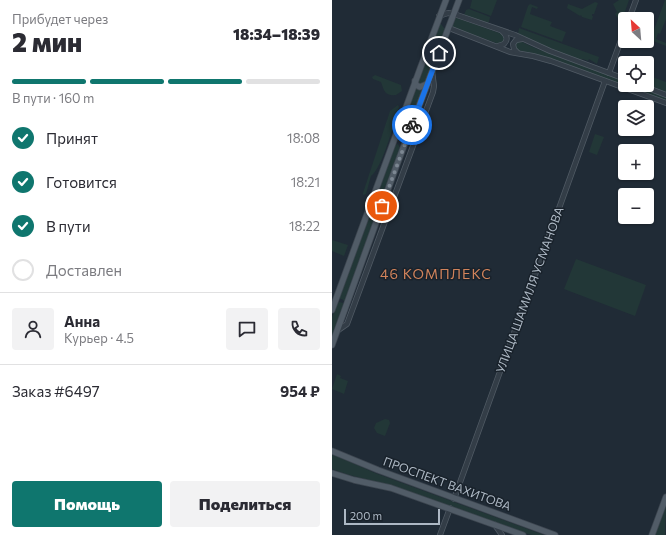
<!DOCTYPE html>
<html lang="ru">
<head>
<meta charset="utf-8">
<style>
  :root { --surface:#fff; --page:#f2f2f3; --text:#2b2b33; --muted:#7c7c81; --line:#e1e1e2; --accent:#0f766e }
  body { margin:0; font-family:Commissioner,sans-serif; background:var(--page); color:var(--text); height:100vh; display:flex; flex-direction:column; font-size:15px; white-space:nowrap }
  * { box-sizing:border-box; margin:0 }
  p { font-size:13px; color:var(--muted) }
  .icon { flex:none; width:22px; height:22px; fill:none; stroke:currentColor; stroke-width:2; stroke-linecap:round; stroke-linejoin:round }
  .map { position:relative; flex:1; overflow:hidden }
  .sheet { display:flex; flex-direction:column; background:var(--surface); width:332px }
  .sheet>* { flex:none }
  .needle { width:26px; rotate:334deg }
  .controls { position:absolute; left:286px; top:12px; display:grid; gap:8px }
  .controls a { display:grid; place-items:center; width:36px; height:36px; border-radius:4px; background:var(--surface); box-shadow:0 1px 3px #0004; font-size:20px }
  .scale { position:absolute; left:12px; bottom:10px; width:96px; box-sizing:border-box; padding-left:4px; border:2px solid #adb8c4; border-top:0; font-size:11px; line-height:14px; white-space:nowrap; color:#adb8c4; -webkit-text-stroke:3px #19222b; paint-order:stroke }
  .pin { position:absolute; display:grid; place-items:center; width:34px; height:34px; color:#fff; margin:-17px; border:2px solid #fff; border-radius:50%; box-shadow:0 1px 4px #0007 }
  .courier { position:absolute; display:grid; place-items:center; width:40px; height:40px; margin:-20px; border:3px solid #1a73e8; border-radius:50%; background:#fff; color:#222; box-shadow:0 1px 5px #0007 }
  .headline em { font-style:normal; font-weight:800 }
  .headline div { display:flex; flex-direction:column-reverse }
  .headline { display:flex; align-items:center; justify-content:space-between; height:68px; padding:0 12px }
  h1 { font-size:26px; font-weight:800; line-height:30px }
  .bar { display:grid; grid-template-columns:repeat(4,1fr); gap:6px 4px; align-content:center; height:48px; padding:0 12px }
  .bar i { height:5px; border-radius:3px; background:var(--line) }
  .bar .selected { background:var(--accent) }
  .bar p { grid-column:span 4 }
  .line { display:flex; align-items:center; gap:10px; padding:0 12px; border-top:1px solid var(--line) }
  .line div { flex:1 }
  .round { display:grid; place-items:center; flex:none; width:42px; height:42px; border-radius:4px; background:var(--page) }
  ol { padding:0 12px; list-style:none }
  li { display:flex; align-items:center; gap:12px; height:44px }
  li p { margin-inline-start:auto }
  li .icon { padding:4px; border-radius:50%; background:var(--accent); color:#fff; stroke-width:4 }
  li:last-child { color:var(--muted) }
  li i { width:22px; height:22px; border:2px solid var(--line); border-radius:50% }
  .primary-button { display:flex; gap:8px; margin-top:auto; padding:8px 12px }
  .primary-button a { flex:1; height:46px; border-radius:4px; background:var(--accent); color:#fff; font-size:16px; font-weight:800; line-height:46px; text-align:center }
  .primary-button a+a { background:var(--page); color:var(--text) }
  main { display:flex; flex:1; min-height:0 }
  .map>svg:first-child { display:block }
</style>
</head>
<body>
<main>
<section class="sheet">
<div class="headline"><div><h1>2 мин</h1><p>Прибудет через</p></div><em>18:34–18:39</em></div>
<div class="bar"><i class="selected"></i><i class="selected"></i><i class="selected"></i><i></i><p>В пути · 160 m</p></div>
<ol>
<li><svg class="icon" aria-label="check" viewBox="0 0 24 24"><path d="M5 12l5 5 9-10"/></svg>Принят<p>18:08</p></li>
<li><svg class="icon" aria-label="check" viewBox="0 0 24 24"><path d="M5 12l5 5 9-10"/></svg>Готовится<p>18:21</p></li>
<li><svg class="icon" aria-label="check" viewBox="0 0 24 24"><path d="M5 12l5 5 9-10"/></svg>В пути<p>18:22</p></li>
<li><i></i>Доставлен</li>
</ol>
<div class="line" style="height:72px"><a class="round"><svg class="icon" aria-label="person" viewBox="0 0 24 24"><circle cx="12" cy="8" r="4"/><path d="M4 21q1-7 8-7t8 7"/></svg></a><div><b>Анна</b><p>Курьер · 4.5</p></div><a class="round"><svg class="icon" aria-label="chat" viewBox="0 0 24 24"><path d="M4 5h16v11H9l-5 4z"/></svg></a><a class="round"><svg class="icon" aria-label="phone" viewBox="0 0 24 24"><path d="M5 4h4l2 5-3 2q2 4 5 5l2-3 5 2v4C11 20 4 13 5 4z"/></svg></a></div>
<div class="line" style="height:52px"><div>Заказ #6497</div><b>954 ₽</b></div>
<div class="primary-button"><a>Помощь</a><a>Поделиться</a></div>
</section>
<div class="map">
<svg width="334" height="535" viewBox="0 0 334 535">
  <rect width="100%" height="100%" fill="#202b36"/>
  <g fill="#223737">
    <path d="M140 0H165L159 16 138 8Z"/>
    <path d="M287 0H297L289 23 283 14 285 12 281 4Z"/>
    <path d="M333 0H334V19L328 34 326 33 324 39 334 43V46L321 41 319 38Z"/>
    <path d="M263 2 266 3 262 14H260V16H261L260 20 250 17 249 15 248 16 235 8 236 4 250 9Z"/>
    <path d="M198 4 206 7 205 9 200 7 198 14 220 22 218 26 234 32 230 42 189 27 196 6Z"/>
    <path d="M137 9 158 17 157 22 154 23 132 15 134 10Z"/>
    <path d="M123 17 170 34 173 38 171 43 167 44 120 27Z"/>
    <path d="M108 23 113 29 93 83 87 84 85 82Z"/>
    <path d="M187 28 267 57 265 64 257 59 256 61 251 59 250 60C228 56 206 44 186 34Z"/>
    <path d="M188 41 203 48 293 81V85H303L334 96V101L204 54 185 50 184 49 183 43Z"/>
    <path d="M43 75 69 85 70 91 64 95C53 96 52 91 49 82L41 79 40 77Z"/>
    <path d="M315 75 334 82V93L314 85H315Z"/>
    <path d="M83 86 91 88 71 144 69 141 64 140Z"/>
    <path d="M66 105 67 107 65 113C61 127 50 168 39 176L34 194 31 195V193L58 111Z"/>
    <path d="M263 134 272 137 265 155 257 152Z"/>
    <path d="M66 144 68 148 56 180 53 192 13 302 10 299H6L63 145Z"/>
    <path d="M0 240 16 245 12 256 0 251Z"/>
    <path d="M244 259 314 285 303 316 232 289Z"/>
    <path d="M7 302 11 303V305L0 337V317L5 303Z"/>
    <path d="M5 374 9 376 8 378 16 381 12 394 0 389Z"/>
    <path d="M53 419 57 420 58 423 53 436 45 433 42 428 44 423Z"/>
    <path d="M0 454 43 473 212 535H200L188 532 59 486 14 474 0 469Z"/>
    <path d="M334 506 333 535H323Z"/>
  </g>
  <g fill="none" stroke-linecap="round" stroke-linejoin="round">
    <defs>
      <g id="minor">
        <path d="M107 16 116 13 122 14 183 35 218 51 293 79"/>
        <path d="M297 19 304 0"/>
        <path d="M117 28 178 52 201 56 219 61 334 103"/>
        <path d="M166 46 172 44C177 39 174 35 170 31"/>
        <path d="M185 52 182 49 181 44 184 40 190 39"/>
        <path d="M277 73 293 29"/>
        <path d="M308 85 334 95"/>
        <path d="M5 331 15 324 101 92 102 86 100 71"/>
        <path d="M122 499 273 81"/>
        <path d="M163 525 170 535"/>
        <path d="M108 535 118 508"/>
      </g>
      <g id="major">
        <path d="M83 81 84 85 88 87 95 84"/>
        <path d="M0 310 88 69 114 0"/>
        <path d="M0 345 64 167 127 0"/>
        <path d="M0 451 46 470 223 535"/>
        <path d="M0 473 22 480 59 488 191 535"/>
        <path d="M320 535 334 497"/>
      </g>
    </defs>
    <use href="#minor" stroke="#515b65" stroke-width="6"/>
    <use href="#major" stroke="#3d4650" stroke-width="7"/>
    <use href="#minor" stroke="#333d47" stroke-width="4.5"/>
    <use href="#major" stroke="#515c67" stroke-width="5.5"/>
  </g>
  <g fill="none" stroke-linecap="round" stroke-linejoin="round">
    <path stroke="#7c8792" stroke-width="4" stroke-dasharray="0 7.2" d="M50 206 80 125"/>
    <path stroke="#1a73e8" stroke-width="5" d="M80 125 107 53"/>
  </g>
  <g text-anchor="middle" stroke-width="3" stroke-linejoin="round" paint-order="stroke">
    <g font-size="12" fill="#adb8c4" stroke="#19222b">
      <text transform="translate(198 290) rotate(-70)" y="4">УЛИЦА ШАМИЛЯ УСМАНОВА</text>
      <text transform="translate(115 484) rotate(20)" y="4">ПРОСПЕКТ ВАХИТОВА</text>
    </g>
    <g font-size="14" letter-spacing="1" fill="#d1835b" stroke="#19222b">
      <text x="104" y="279">46 КОМПЛЕКС</text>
    </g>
  </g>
</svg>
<div class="controls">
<a><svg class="needle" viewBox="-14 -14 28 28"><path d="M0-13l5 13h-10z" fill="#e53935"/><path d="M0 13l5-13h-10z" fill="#7c7c81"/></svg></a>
<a><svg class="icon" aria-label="locate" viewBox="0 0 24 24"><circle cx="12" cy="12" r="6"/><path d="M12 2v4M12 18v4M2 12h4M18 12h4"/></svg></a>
<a><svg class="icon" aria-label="layers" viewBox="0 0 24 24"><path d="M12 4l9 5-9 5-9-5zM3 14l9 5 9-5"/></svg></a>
<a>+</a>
<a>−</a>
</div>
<div class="scale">200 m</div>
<div class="pin" style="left:50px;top:206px;background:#ea580c"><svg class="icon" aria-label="bag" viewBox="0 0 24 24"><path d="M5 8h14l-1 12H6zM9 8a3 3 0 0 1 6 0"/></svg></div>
<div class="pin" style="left:107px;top:53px;background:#1f2937"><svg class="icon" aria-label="home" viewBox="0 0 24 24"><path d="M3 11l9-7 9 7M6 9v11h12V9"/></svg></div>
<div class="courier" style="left:80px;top:125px"><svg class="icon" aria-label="bike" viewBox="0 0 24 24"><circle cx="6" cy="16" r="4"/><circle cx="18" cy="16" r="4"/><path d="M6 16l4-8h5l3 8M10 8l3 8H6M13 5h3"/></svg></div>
</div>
</main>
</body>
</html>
